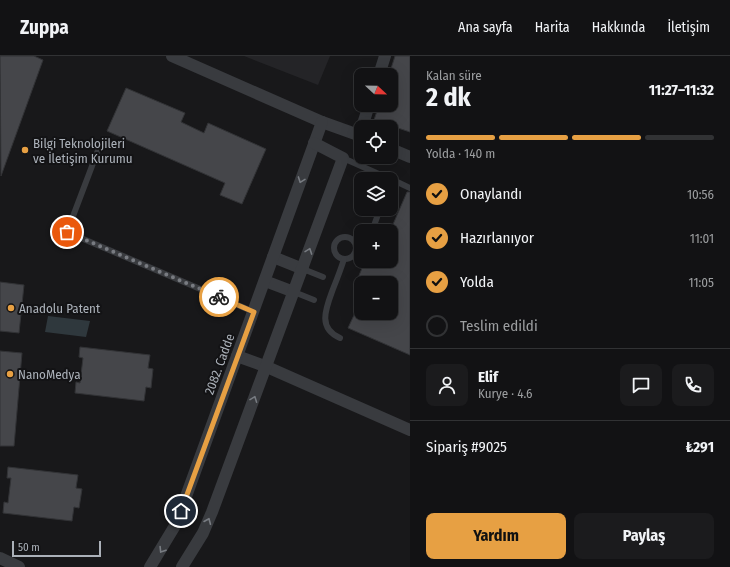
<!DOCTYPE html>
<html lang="tr">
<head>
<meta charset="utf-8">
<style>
  :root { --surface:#121214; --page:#1b1b1d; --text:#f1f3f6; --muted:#9c9ea0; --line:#313234; --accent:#e7a043 }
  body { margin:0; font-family:"Fira Sans Condensed",sans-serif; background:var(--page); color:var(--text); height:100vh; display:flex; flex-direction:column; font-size:15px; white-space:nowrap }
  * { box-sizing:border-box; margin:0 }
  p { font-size:13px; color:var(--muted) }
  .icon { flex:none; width:22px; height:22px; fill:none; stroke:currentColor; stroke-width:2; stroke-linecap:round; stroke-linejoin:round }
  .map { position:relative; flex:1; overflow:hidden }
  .side { display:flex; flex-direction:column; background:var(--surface); width:320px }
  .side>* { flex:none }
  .needle { width:26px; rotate:112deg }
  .tools { position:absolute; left:354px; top:12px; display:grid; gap:8px }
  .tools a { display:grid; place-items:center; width:44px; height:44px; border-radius:8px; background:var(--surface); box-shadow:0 4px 16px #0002,0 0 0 1px var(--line); font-size:20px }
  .scale { position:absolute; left:12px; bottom:10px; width:89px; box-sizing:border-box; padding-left:4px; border:2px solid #abb1b9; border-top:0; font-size:11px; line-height:14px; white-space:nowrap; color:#abb1b9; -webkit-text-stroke:3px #131315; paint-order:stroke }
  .pin { position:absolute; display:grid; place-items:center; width:34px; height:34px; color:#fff; margin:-17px; border:2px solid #fff; border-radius:50%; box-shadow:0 1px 4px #0007 }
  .courier { position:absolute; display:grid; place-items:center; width:40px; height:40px; margin:-20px; border:3px solid #e7a043; border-radius:50%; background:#fff; color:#222; box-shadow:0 1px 5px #0007 }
  .summary em { font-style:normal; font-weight:700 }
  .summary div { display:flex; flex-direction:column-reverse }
  .summary { display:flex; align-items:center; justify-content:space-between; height:68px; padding:0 16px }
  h1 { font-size:26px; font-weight:700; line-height:30px }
  .bar { display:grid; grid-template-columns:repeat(4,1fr); gap:6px 4px; align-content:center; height:48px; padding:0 16px }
  .bar i { height:5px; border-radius:3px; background:var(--line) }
  .bar .active { background:var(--accent) }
  .bar p { grid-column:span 4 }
  .line { display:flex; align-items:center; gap:10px; padding:0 16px; border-top:1px solid var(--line) }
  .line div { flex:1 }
  .round { display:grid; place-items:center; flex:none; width:42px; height:42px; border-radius:8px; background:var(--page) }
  ol { padding:0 16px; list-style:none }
  li { display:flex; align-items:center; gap:12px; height:44px }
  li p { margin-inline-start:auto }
  li .icon { padding:4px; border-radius:50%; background:var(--accent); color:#111; stroke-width:4 }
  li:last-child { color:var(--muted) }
  li i { width:22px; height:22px; border:2px solid var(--line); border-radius:50% }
  .cta { display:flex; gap:8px; margin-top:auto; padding:8px 16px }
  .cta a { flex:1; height:46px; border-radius:8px; background:var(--accent); color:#111; font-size:16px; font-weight:700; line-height:46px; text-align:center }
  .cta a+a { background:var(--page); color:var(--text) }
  header { display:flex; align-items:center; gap:24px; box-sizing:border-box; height:56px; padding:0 20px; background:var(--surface); border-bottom:1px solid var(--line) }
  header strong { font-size:19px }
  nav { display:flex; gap:22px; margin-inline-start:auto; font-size:14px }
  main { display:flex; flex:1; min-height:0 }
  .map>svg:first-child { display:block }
</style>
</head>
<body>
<header>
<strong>Zuppa</strong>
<nav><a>Ana sayfa</a><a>Harita</a><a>Hakkında</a><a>İletişim</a></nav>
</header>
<main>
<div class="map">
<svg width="410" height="511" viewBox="0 0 410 511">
  <rect width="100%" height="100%" fill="#18181a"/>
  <path fill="#242427" d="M244 0H330L318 29Z"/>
  <path fill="#2f383d" d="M48 260 90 265 86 281 45 276Z"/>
  <g fill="#45464a" stroke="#323336">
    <path d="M0 0H34L43 4 1 120Z"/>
    <path d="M395 0H410V76L374 64 379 49H391V19H389Z"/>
    <path d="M126 32 185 57 181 66 204 77 208 67 266 93 242 148 220 139 225 127 107 75Z"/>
    <path d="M407 136H410V299L348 272 355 257H391V227H369L358 222 365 205H391V173Z"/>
    <path d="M0 226 24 229 19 277 0 275Z"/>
    <path d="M80 291 150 299 148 312 153 313 151 332 146 331 144 345 75 337 76 326 80 327 83 302 79 301Z"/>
    <path d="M0 295 22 297 14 390H0Z"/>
    <path d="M8 411 78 419 76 432 82 433 79 452 74 451 72 465 3 457 4 446 8 447 11 422H7Z"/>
  </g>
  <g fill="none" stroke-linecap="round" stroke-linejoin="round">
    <g stroke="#393b3f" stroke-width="6">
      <path d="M100 89 67 176 254 256"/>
      <path d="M343 102 390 123"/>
      <path d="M391 123 410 132"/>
      <path d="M372 175 380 153"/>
      <circle cx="345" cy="192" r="11"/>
      <path d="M303 213 323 221"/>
      <path d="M294 236 314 244"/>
      <path d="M340 282C317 272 326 252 333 233 337 223 341 213 344 203"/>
    </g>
    <g stroke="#393b3f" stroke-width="12">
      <path d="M172 0 322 66 361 80"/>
      <path d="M379 19 385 0"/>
      <path d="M362 71 369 49"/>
      <path d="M391 93 410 101"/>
      <path d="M273 201 303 213"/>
      <path d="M265 225 294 236"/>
      <path d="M237 300 267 311 410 374"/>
      <path d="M0 502 19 511"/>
      <path d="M150 511 176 468 322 66"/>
      <path d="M182 511 203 477 212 456 343 102 314 87"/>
    </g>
  </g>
  <defs><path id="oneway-chevron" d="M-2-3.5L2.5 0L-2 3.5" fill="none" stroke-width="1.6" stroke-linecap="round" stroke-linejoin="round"/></defs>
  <g stroke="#787c82">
    <use href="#oneway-chevron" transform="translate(301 124) rotate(110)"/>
    <use href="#oneway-chevron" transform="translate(309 195) rotate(-70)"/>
    <use href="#oneway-chevron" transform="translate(254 343) rotate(-69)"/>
    <use href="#oneway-chevron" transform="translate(208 465) rotate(-67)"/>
    <use href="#oneway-chevron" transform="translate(162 494) rotate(122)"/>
  </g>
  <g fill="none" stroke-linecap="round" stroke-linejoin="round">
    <path stroke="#787b81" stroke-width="4" stroke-dasharray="0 7.2" d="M67 176 219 241"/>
    <path stroke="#e7a043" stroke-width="5" d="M181 455 254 256 219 241"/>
  </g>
  <g fill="#e7a043" stroke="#131315" stroke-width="1.5">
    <circle cx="25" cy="94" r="4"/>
    <circle cx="11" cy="252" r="4"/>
    <circle cx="10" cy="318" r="4"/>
  </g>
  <g text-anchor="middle" stroke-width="4" stroke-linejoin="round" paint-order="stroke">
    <g font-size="13" fill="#abb1b9" stroke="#131315" text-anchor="start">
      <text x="33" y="92">Bilgi Teknolojileri<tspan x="33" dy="15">ve İletişim Kurumu</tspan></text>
      <text x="19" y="257">Anadolu Patent</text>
      <text x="18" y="323">NanoMedya</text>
    </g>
    <g font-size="13" fill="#abb1b9" stroke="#131315">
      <text transform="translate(219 308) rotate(-70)" y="5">2082. Cadde</text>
    </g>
  </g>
</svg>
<div class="tools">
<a><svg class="needle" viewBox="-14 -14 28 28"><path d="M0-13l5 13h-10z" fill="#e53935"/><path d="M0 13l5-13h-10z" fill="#9c9ea0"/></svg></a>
<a><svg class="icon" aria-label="locate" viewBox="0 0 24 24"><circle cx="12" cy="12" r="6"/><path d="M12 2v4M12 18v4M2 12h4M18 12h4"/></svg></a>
<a><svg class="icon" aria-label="layers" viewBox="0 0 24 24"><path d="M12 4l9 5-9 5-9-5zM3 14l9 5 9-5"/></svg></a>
<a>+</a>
<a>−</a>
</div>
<div class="scale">50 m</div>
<div class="pin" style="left:67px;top:176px;background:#ea580c"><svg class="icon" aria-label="bag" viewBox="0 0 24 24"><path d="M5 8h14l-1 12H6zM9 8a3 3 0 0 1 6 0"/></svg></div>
<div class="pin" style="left:181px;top:455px;background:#1f2937"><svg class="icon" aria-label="home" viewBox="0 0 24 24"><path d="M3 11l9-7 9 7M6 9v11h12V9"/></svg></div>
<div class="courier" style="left:219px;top:241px"><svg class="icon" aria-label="bike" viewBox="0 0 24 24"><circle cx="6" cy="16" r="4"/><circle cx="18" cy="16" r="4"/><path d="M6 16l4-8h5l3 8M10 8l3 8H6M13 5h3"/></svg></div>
</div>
<section class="side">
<div class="summary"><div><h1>2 dk</h1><p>Kalan süre</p></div><em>11:27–11:32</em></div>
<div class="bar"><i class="active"></i><i class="active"></i><i class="active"></i><i></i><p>Yolda · 140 m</p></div>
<ol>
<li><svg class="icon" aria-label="check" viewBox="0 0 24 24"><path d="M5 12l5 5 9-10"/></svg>Onaylandı<p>10:56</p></li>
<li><svg class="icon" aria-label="check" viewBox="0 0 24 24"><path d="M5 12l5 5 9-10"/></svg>Hazırlanıyor<p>11:01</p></li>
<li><svg class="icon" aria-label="check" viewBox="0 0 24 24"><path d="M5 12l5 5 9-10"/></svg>Yolda<p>11:05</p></li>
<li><i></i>Teslim edildi</li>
</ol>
<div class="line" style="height:72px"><a class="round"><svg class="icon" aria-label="person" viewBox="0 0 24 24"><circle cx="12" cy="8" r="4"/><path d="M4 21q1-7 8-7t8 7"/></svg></a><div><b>Elif</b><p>Kurye · 4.6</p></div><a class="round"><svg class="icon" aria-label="chat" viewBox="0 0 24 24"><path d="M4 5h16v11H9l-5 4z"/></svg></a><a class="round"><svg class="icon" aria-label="phone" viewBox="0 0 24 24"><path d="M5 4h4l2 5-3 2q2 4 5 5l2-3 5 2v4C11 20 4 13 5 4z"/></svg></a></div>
<div class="line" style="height:52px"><div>Sipariş #9025</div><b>₺291</b></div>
<div class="cta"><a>Yardım</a><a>Paylaş</a></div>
</section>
</main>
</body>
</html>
